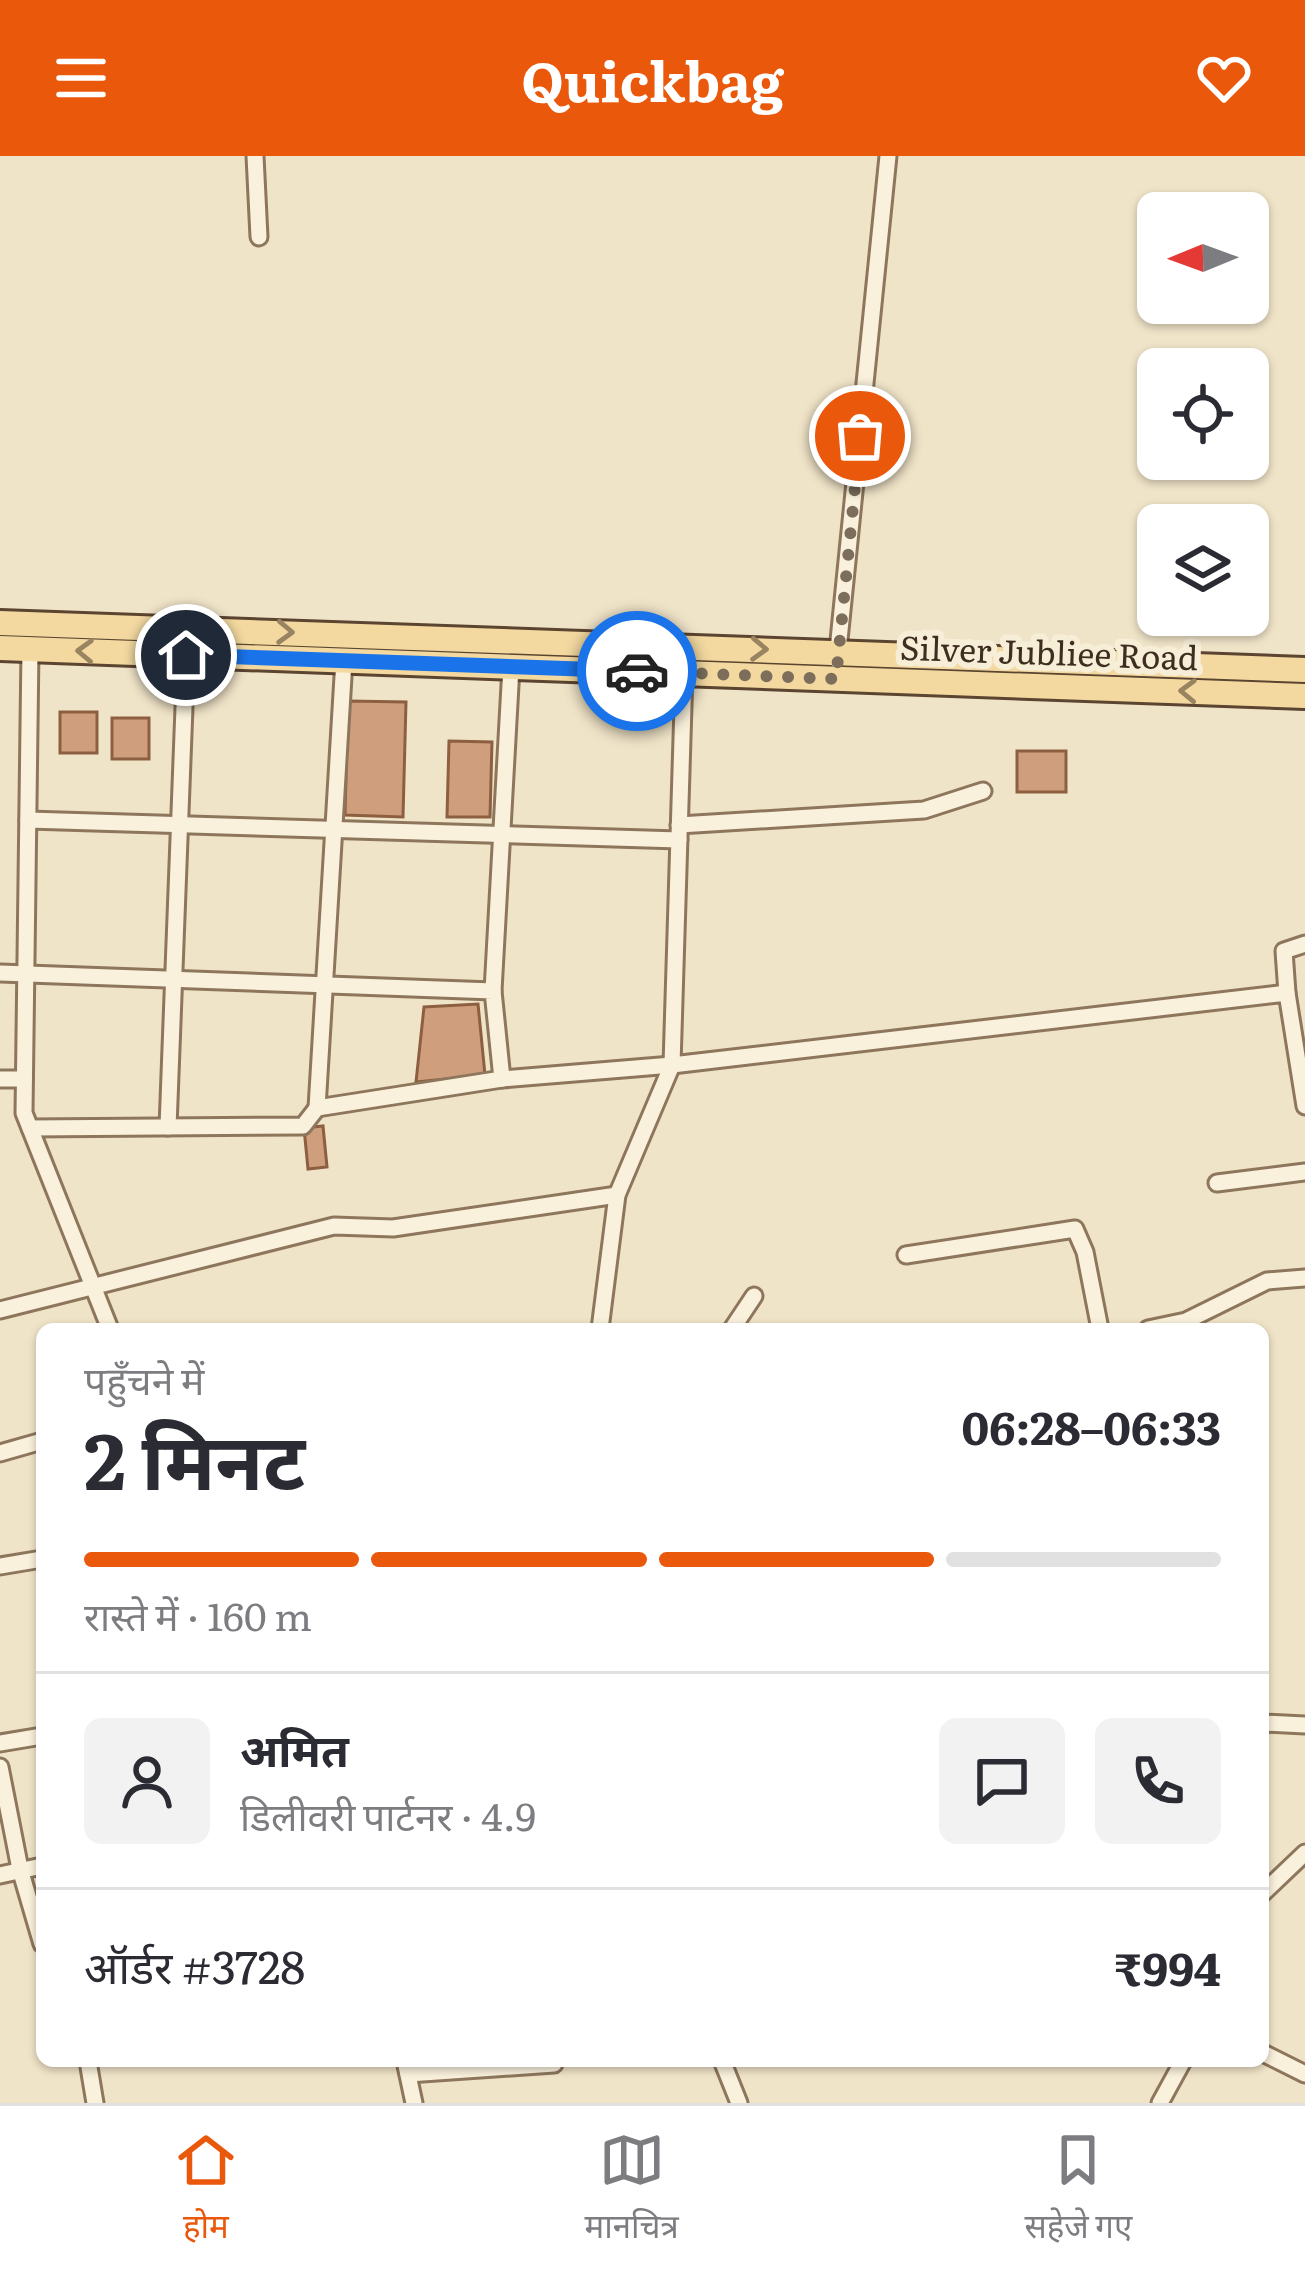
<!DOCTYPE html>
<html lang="hi">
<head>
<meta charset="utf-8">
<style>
  :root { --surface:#fff; --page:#f2f2f3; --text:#2b2b33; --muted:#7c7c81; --line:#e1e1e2; --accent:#ea580c }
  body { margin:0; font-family:Literata,"Noto Sans Devanagari",serif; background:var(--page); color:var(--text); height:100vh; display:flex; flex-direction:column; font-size:45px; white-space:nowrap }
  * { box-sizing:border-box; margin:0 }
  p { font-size:39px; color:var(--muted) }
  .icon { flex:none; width:66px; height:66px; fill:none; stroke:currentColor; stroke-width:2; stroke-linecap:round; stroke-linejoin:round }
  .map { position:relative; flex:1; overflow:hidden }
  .panel { position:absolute; left:36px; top:1167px; width:1233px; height:744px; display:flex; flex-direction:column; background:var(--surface); border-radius:18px; box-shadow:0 3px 9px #0004 }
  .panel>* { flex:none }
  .needle { width:78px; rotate:269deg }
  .buttons { position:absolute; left:1137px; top:36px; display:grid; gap:24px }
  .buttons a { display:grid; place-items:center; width:132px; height:132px; border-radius:18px; background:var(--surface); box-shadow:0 3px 9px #0004; font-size:60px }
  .pin { position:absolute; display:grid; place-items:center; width:102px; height:102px; color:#fff; margin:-51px; border:6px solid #fff; border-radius:50%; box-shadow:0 3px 12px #0007 }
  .courier { position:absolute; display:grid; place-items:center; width:120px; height:120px; margin:-60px; border:9px solid #1a73e8; border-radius:50%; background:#fff; color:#222; box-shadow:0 3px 15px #0007 }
  .head em { font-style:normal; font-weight:700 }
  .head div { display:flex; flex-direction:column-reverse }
  .head { display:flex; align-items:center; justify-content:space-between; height:204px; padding:0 48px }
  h1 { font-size:78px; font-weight:700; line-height:90px }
  .bar { display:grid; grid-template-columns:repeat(4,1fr); gap:18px 12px; align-content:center; height:144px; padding:0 48px }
  .bar i { height:15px; border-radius:9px; background:var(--line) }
  .bar .current { background:var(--accent) }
  .bar p { grid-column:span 4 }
  .line { display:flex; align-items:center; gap:30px; padding:0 48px; border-top:3px solid var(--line) }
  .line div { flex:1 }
  .round { display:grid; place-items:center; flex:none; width:126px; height:126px; border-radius:18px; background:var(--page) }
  header { display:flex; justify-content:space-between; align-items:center; height:156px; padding:0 48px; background:var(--accent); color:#fff; font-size:54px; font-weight:700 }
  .tab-bar { display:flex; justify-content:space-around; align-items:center; height:168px; border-top:3px solid var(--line); background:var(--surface); font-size:33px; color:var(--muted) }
  .tab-bar a { display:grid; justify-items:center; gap:6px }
  .tab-bar .current { color:var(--accent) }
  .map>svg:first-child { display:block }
</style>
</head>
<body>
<header><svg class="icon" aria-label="menu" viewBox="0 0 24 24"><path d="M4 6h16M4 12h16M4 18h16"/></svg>Quickbag<svg class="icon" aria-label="heart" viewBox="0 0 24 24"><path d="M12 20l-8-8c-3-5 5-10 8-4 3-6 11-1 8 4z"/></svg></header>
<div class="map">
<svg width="1305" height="1947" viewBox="0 0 1305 1947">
  <rect width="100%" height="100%" fill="#f0e4c8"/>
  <g fill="#cf9f7d" stroke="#8d5f41" stroke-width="3">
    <path d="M348 545 406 546 403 661 345 659Z"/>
    <rect x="60" y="556" width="37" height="41"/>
    <rect x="112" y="562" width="37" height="41"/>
    <path d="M449 585 492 586 490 661H447Z"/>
    <rect x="1017" y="595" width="49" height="41"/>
    <path d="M478 848 485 919 416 926 424 851Z"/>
    <path d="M323 970 327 1011 308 1013 304 972Z"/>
  </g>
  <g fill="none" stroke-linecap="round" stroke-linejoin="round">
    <defs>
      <g id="minor">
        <path d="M255 0 259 81"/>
        <path d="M30 493 24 957 110 1173"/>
        <path d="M344 504 317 952 502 923"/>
        <path d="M837 504 888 0"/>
        <path d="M28 664 679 684"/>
        <path d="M679 669 924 654 983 635"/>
        <path d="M0 817 493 835 502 923 672 909 1287 837 1305 950"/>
        <path d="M493 835 511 511"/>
        <path d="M1287 837 1284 795 1305 788"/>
        <path d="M0 923H24"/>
        <path d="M168 971 186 499"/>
        <path d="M30 972 303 970 317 952"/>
        <path d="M1217 1027 1305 1016"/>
        <path d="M906 1099 1075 1073 1085 1096 1100 1173"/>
        <path d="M0 1154 334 1070 393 1072 617 1039"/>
        <path d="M600 1173 617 1039 672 909 684 517"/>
        <path d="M732 1173 754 1140"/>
        <path d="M1148 1173 1186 1165 1267 1125 1305 1122"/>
        <path d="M0 1297 42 1285"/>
        <path d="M0 1410 42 1403"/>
        <path d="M1263 1567 1305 1569"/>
        <path d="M0 1587 42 1580"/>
        <path d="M0 1611 20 1713 42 1788"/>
        <path d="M0 1719 42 1710"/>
        <path d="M1263 1737 1305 1697"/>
        <path d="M1263 1897 1305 1918"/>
        <path d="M88 1905 95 1947"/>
        <path d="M405 1905 414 1947"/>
        <path d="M723 1907 739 1947"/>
        <path d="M408 1918 554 1908"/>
        <path d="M1160 1947 1183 1905"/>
      </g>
      <g id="primary">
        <path d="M0 467 1305 514"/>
        <path d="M0 492 1305 540"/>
      </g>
    </defs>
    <use href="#minor" stroke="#8d765c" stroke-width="21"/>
    <use href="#primary" stroke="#5b4430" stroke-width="30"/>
    <use href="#minor" stroke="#faf1dc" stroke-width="15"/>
    <use href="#primary" stroke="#f3d9a0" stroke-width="24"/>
  </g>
  <defs><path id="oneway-chevron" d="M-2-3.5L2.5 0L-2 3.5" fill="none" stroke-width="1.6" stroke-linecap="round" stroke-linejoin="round" transform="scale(3)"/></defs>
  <g stroke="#988460">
    <use href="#oneway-chevron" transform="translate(285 476) rotate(2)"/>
    <use href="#oneway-chevron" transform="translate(759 493) rotate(2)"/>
    <use href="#oneway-chevron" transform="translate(85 495) rotate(-178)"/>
    <use href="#oneway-chevron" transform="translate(1188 535) rotate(-178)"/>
  </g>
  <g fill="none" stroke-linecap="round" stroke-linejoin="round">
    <path stroke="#7c6e5b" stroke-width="12" stroke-dasharray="0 21.6" d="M637 515 836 523 860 280"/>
    <path stroke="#1a73e8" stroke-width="15" d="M186 499 637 515"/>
  </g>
  <g text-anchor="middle" stroke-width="12" stroke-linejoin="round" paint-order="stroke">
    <g font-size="33" fill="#3d2e20" stroke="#f7eed8">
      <text transform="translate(1049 497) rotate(2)" y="12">Silver Jubliee Road</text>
    </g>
  </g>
</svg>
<div class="buttons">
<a><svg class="needle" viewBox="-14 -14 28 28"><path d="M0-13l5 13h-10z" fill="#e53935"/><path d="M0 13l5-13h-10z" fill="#7c7c81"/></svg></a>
<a><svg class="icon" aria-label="locate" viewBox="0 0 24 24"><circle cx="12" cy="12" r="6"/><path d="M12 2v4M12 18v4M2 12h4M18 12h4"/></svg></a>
<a><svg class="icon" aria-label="layers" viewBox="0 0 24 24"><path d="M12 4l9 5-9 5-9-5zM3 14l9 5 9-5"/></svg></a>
</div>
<div class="pin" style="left:860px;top:280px;background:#ea580c"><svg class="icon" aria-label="bag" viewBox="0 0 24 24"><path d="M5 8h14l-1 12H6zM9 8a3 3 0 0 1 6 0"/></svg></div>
<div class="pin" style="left:186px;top:499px;background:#1f2937"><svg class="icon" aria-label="home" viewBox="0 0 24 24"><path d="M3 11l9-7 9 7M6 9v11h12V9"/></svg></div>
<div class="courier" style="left:637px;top:515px"><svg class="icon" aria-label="car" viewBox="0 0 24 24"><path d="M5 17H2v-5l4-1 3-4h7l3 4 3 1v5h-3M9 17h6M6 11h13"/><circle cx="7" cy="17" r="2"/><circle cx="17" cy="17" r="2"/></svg></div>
<section class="panel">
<div class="head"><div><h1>2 मिनट</h1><p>पहुँचने में</p></div><em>06:28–06:33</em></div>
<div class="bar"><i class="current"></i><i class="current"></i><i class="current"></i><i></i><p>रास्ते में · 160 m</p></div>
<div class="line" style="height:216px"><a class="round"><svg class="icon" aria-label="person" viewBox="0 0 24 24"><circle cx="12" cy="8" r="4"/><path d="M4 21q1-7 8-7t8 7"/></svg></a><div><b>अमित</b><p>डिलीवरी पार्टनर · 4.9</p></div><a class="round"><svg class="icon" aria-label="chat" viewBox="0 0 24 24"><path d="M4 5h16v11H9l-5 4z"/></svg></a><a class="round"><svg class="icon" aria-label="phone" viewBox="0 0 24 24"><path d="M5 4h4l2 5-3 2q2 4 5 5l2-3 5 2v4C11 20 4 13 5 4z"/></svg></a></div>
<div class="line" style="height:156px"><div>ऑर्डर #3728</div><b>₹994</b></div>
</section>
</div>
<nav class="tab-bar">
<a class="current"><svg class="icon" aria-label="home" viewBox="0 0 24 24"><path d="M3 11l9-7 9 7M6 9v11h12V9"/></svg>होम</a>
<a><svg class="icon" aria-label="map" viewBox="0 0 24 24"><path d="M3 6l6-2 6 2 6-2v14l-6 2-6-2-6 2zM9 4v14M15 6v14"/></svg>मानचित्र</a>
<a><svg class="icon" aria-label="saved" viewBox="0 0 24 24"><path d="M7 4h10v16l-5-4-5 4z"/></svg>सहेजे गए</a>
</nav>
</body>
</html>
